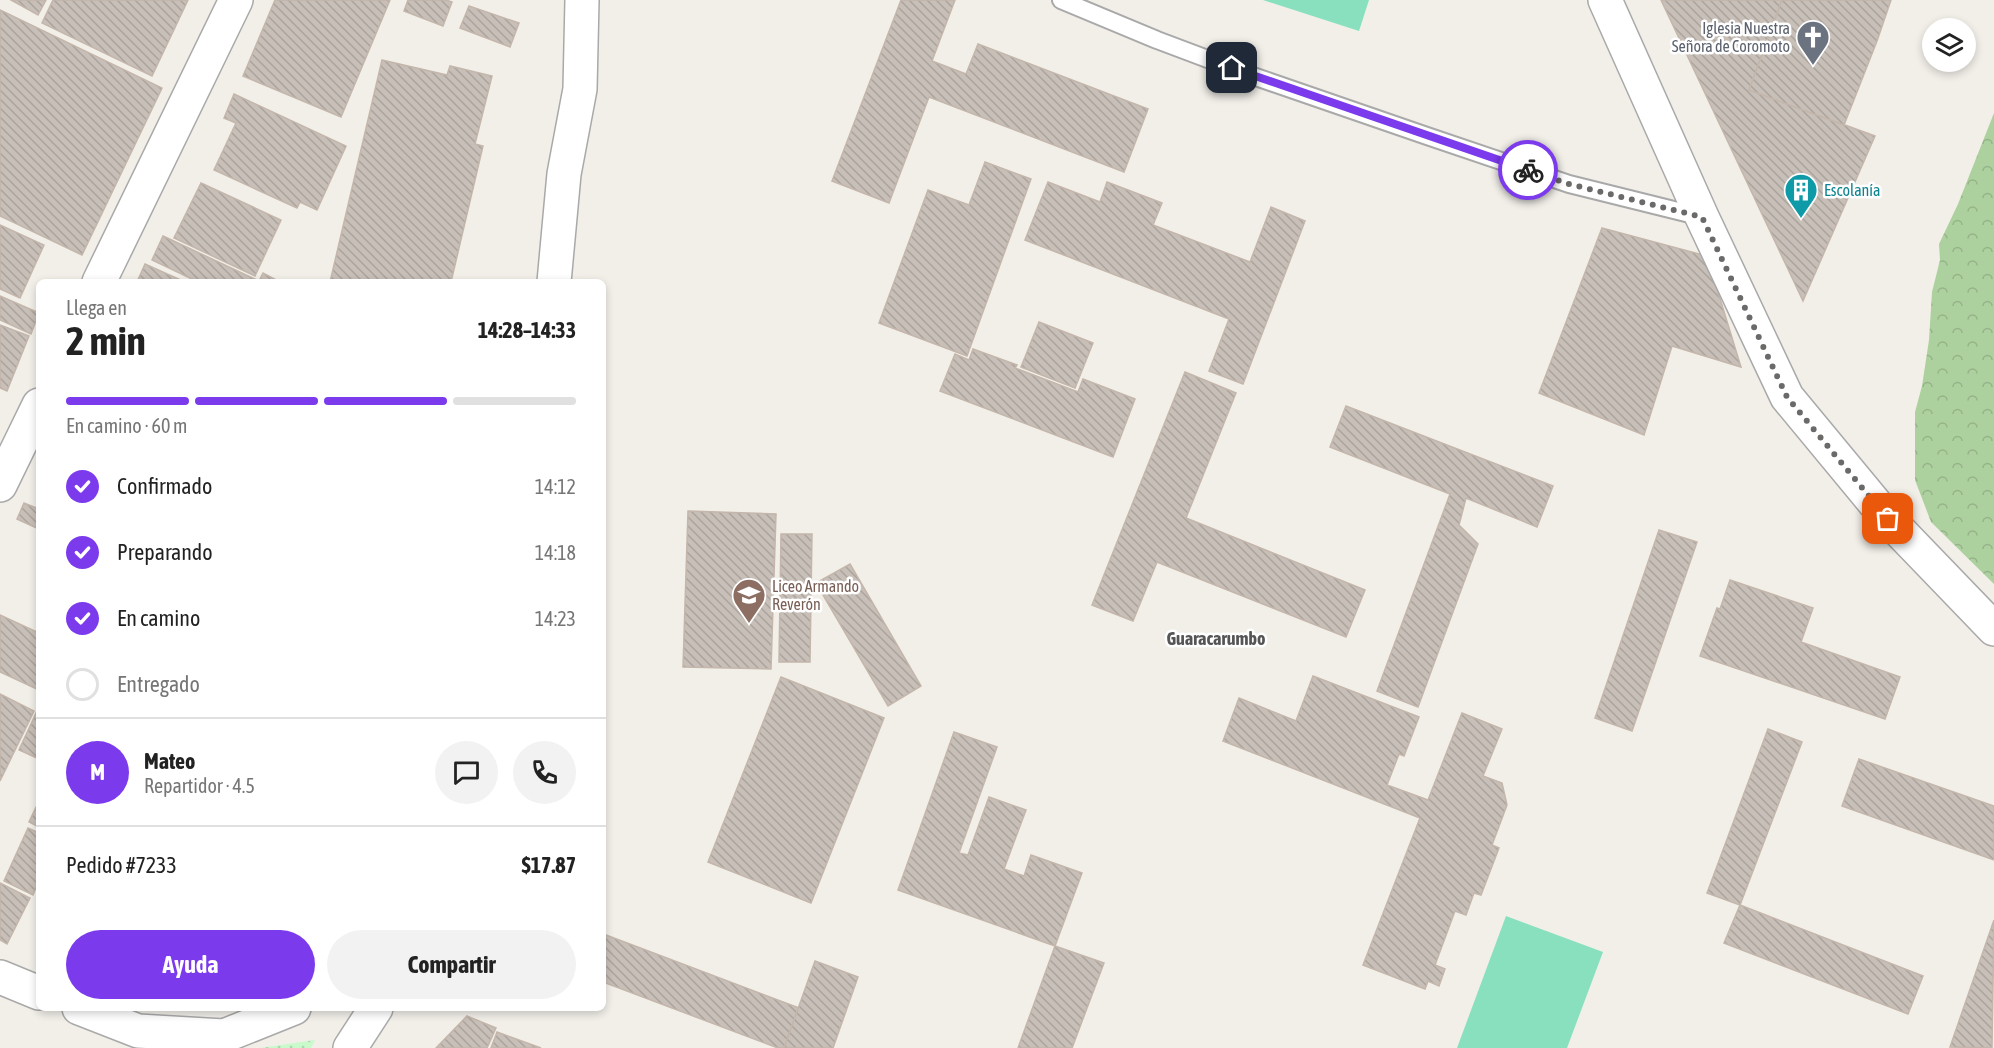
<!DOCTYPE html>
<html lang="es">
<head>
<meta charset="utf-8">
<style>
  :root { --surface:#fff; --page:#f2f2f2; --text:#222; --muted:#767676; --line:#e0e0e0; --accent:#7c3aed }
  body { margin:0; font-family:"Asap Condensed",sans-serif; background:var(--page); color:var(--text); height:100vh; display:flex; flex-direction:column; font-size:22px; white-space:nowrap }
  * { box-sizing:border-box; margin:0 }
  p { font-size:20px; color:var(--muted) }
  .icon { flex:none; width:33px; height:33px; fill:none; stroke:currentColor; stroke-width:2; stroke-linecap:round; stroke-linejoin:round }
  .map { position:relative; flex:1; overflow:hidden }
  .drawer { position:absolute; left:36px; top:279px; width:570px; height:732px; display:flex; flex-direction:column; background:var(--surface); border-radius:9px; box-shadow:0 3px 9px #0003 }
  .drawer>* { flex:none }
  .buttons { position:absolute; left:1922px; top:18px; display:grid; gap:12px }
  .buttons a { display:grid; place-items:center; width:54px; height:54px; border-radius:50%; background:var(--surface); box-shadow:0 3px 9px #0003; font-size:30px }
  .pin { position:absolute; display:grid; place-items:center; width:51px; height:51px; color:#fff; margin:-26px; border-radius:12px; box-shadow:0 3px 9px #0006 }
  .courier { position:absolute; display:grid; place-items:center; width:60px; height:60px; margin:-30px; border:4px solid #7c3aed; border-radius:50%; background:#fff; color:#222; box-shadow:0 2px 8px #0007 }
  .head em { font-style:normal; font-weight:700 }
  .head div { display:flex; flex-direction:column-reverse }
  .head { display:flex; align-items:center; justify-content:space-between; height:102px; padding:0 30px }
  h1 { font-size:39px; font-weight:700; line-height:45px }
  .bar { display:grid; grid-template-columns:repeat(4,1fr); gap:9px 6px; align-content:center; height:72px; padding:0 30px }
  .bar i { height:8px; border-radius:4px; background:var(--line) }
  .bar .active { background:var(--accent) }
  .bar p { grid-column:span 4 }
  .line { display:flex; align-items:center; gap:15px; padding:0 30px; border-top:2px solid var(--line) }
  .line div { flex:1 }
  .round { display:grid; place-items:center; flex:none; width:63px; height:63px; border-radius:32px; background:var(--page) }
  ol { padding:0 30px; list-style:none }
  li { display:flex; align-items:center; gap:18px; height:66px }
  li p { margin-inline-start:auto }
  li .icon { padding:6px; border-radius:50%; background:var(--accent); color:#fff; stroke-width:4 }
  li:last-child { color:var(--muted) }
  li i { width:33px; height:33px; border:3px solid var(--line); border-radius:50% }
  .cta { display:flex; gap:12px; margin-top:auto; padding:12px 30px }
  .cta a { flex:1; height:69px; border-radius:36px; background:var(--accent); color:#fff; font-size:24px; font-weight:700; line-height:69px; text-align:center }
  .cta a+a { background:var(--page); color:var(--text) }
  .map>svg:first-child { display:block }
</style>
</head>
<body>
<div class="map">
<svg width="1994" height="1048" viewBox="0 0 1994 1048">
  <defs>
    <pattern id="forest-crowns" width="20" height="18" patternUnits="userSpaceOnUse" patternTransform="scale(1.5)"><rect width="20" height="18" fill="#add19e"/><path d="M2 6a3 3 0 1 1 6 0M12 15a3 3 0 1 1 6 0" fill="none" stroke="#95b388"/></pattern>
    <pattern id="park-dots" width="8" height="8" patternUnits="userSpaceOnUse" patternTransform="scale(1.5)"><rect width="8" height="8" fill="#c8facc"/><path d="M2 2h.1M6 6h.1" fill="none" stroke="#acd6af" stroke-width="1.8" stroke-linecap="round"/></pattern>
    <pattern id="building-back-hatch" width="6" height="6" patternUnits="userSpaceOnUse" patternTransform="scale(1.5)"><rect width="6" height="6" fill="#c7bfb8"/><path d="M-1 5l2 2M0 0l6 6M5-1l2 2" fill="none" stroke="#aba49e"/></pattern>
  </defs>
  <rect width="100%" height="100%" fill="#f2efe9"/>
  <path fill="url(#forest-crowns)" d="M1994 113V584L1931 522 1915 480V412L1922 386 1929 340 1932 292 1940 260 1939 244 1958 204Z"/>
  <path fill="url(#park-dots)" d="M315 1040 311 1048H260Z"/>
  <g fill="#88e0be">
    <path d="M1263 0H1369L1359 31Z"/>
    <path d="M1506 916 1603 952 1567 1048H1457Z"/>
  </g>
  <g fill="url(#building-back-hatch)" stroke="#c4b6ab" stroke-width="1.5">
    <path d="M11 0H46L38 15Z"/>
    <path d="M53 0H188L152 76 42 23Z"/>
    <path d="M275 0H390L341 117 243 76Z"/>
    <path d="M408 0H446L452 2 443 26 404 11Z"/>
    <path d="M901 0H955L932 61 966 74 978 44 1148 109 1124 172 929 97 889 203 832 181Z"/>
    <path d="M1661 0H1782L1749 90 1875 136 1803 301Z"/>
    <path d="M1782 0H1891L1877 41 1844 125 1749 90Z"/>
    <path d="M469 6 519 23 510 47 460 28Z"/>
    <path d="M0 10 162 88 82 255 0 216Z"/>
    <path d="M382 60 447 75 450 66 492 76 475 144 483 146 451 282H330Z"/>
    <path d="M234 94 346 146 317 210 300 202 297 208 214 170 236 123 224 118Z"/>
    <path d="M985 162 1031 179 967 356 879 323 928 190 969 205Z"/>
    <path d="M1048 182 1100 202 1107 182 1162 203 1153 225 1250 262 1271 207 1305 221 1243 384 1209 371 1229 319 1025 240Z"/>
    <path d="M201 183 281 220 255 276 174 238Z"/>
    <path d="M0 225 44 245 20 298 0 289Z"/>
    <path d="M1602 228 1707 256 1741 367 1672 346 1644 435 1539 393Z"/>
    <path d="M163 236 259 281 263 273 280 282H198L152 260Z"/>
    <path d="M145 264 185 282H137Z"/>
    <path d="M0 296 39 313 31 334 0 320Z"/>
    <path d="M1039 322 1093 343 1075 388 1021 367Z"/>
    <path d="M0 325 29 336 7 391 0 388Z"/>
    <path d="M973 349 1017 365 1015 368 1078 392 1083 379 1135 399 1113 457 940 391 955 354 969 360Z"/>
    <path d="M1185 372 1236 393 1186 518 1365 590 1346 637 1157 562 1133 621 1092 605Z"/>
    <path d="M1346 406 1553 486 1537 527 1466 498 1459 525 1478 544 1418 707 1377 691 1450 494 1330 447Z"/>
    <path d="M24 503 39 509V529L17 519Z"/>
    <path d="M688 511 776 514 771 669 683 667Z"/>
    <path d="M1659 530 1697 542 1632 731 1595 718Z"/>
    <path d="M781 534H812L810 662H779Z"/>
    <path d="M850 564 921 686 888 706 816 583Z"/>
    <path d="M1730 580 1813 608 1801 642 1900 677 1885 719 1700 656 1717 608 1720 609Z"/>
    <path d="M0 615 39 633V690L0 672Z"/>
    <path d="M1313 676 1419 717 1404 756 1399 754 1387 785 1428 800 1462 713 1502 729 1483 776 1502 783 1507 805 1492 845 1499 848 1481 895 1474 893 1466 915 1455 911 1435 965 1445 969 1439 986 1428 981 1425 989 1363 965 1420 818 1223 741 1239 698 1296 721Z"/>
    <path d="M781 677 884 718 811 903 708 862Z"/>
    <path d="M0 694 34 711 0 781Z"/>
    <path d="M37 711H39V759L19 750Z"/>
    <path d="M1768 729 1802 742 1740 905 1707 893Z"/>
    <path d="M954 732 997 747 959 853 968 855 989 797 1026 810 1004 869 1024 876 1031 855 1082 873 1055 946 898 890Z"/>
    <path d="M1859 759 1994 806V860L1842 806Z"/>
    <path d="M39 801V827L29 822Z"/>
    <path d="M28 828 39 833V886L37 885 33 895 4 881Z"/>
    <path d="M0 883 30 898 7 944 0 940Z"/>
    <path d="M1740 905 1923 976 1908 1014 1724 943Z"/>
    <path d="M1994 920 1992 1048 1950 1047Z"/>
    <path d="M606 935 799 1008 784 1048H778L603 982V945Z"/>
    <path d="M1055 946 1104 963 1072 1048H1018Z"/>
    <path d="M815 961 858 977 833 1048H784Z"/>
    <path d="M467 1016 496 1028 487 1048H436Z"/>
    <path d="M497 1032 541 1048H491Z"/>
  </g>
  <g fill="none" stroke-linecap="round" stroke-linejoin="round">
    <defs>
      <path id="lane" d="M1061 0 1157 40 1250 75 1427 136 1569 184 1702 217"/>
      <g id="street">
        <path d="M1605 0 1702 217 1787 397 1888 519 1994 629"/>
        <path d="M99 282 236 0"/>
        <path d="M554 282 564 174 580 89 582 0"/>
        <path d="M0 485 39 405"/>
        <path d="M0 977 39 993"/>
        <path d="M79 1008 138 1031 224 1036 294 1008"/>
        <path d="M350 1048 376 1008"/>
      </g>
    </defs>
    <use href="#lane" stroke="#a9a9a9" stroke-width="20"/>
    <use href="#street" stroke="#a9a9a9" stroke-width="36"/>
    <use href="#lane" stroke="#fff" stroke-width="16"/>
    <use href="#street" stroke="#fff" stroke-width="33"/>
  </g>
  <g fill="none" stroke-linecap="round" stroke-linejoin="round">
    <path stroke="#6b6a68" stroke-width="6" stroke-dasharray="0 10.8" d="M1528 170 1569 184 1702 217 1787 397 1888 519"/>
    <path stroke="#7c3aed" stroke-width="8" d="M1232 68 1528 170"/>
  </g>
  <defs>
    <symbol id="church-pin" viewBox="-11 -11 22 30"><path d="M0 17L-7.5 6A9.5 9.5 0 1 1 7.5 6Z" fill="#6b7280" stroke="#fff"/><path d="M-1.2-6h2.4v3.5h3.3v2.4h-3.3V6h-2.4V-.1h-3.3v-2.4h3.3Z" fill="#fff"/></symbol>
    <symbol id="building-pin" viewBox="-11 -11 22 30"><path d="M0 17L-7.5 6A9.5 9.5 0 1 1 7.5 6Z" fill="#0f9aa8" stroke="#fff"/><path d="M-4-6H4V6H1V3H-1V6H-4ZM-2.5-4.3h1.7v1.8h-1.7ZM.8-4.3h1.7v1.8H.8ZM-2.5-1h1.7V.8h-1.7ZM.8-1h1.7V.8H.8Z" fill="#fff"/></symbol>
    <symbol id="school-pin" viewBox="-11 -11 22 30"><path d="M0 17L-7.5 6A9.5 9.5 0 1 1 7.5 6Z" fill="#8d6e63" stroke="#fff"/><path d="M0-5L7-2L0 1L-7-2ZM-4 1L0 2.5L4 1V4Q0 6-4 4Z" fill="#fff"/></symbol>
  </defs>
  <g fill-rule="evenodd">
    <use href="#church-pin" x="1794" y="18" width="38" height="52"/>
    <use href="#building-pin" x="1782" y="171" width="38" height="52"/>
    <use href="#school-pin" x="730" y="576" width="38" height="52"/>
  </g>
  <g text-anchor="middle" stroke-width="5" stroke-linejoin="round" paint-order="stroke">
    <g font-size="16" fill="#5b616d" stroke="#fff" text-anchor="end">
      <text x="1790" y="34">Iglesia Nuestra<tspan x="1790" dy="18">Señora de Coromoto</tspan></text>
    </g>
    <g font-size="16" fill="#0d838f" stroke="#fff" text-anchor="start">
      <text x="1824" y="196">Escolanía</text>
    </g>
    <g font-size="16" fill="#785e54" stroke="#fff" text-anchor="start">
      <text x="772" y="592">Liceo Armando<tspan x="772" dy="18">Reverón</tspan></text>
    </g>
    <g font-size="18" font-weight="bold" fill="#555" stroke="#fff">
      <text x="1216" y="645">Guaracarumbo</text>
    </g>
  </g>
</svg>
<div class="buttons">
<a><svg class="icon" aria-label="layers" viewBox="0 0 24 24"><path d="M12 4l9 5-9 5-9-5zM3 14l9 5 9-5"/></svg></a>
</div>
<div class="pin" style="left:1888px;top:519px;background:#ea580c"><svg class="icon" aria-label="bag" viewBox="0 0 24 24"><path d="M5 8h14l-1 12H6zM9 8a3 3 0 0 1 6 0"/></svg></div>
<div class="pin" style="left:1232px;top:68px;background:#1f2937"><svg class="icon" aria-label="home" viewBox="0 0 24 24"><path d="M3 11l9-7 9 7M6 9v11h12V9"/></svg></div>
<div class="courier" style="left:1528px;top:170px"><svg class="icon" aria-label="bike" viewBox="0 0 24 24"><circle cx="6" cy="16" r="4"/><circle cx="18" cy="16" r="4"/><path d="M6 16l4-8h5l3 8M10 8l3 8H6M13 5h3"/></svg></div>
<section class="drawer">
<div class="head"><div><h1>2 min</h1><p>Llega en</p></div><em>14:28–14:33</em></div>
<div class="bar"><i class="active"></i><i class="active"></i><i class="active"></i><i></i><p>En camino · 60 m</p></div>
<ol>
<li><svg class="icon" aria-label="check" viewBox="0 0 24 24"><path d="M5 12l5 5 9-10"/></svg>Confirmado<p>14:12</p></li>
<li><svg class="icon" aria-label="check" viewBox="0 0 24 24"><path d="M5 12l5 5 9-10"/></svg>Preparando<p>14:18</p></li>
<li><svg class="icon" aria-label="check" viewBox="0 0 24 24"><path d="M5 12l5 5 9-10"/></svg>En camino<p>14:23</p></li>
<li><i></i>Entregado</li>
</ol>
<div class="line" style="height:108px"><b class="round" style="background:var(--accent);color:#fff">M</b><div><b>Mateo</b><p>Repartidor · 4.5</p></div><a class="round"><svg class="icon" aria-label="chat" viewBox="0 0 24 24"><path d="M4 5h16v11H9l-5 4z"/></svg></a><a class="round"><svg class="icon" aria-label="phone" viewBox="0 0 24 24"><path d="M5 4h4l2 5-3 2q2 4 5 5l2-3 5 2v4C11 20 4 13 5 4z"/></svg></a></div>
<div class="line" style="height:78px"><div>Pedido #7233</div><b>$17.87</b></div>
<div class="cta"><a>Ayuda</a><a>Compartir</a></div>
</section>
</div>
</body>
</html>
